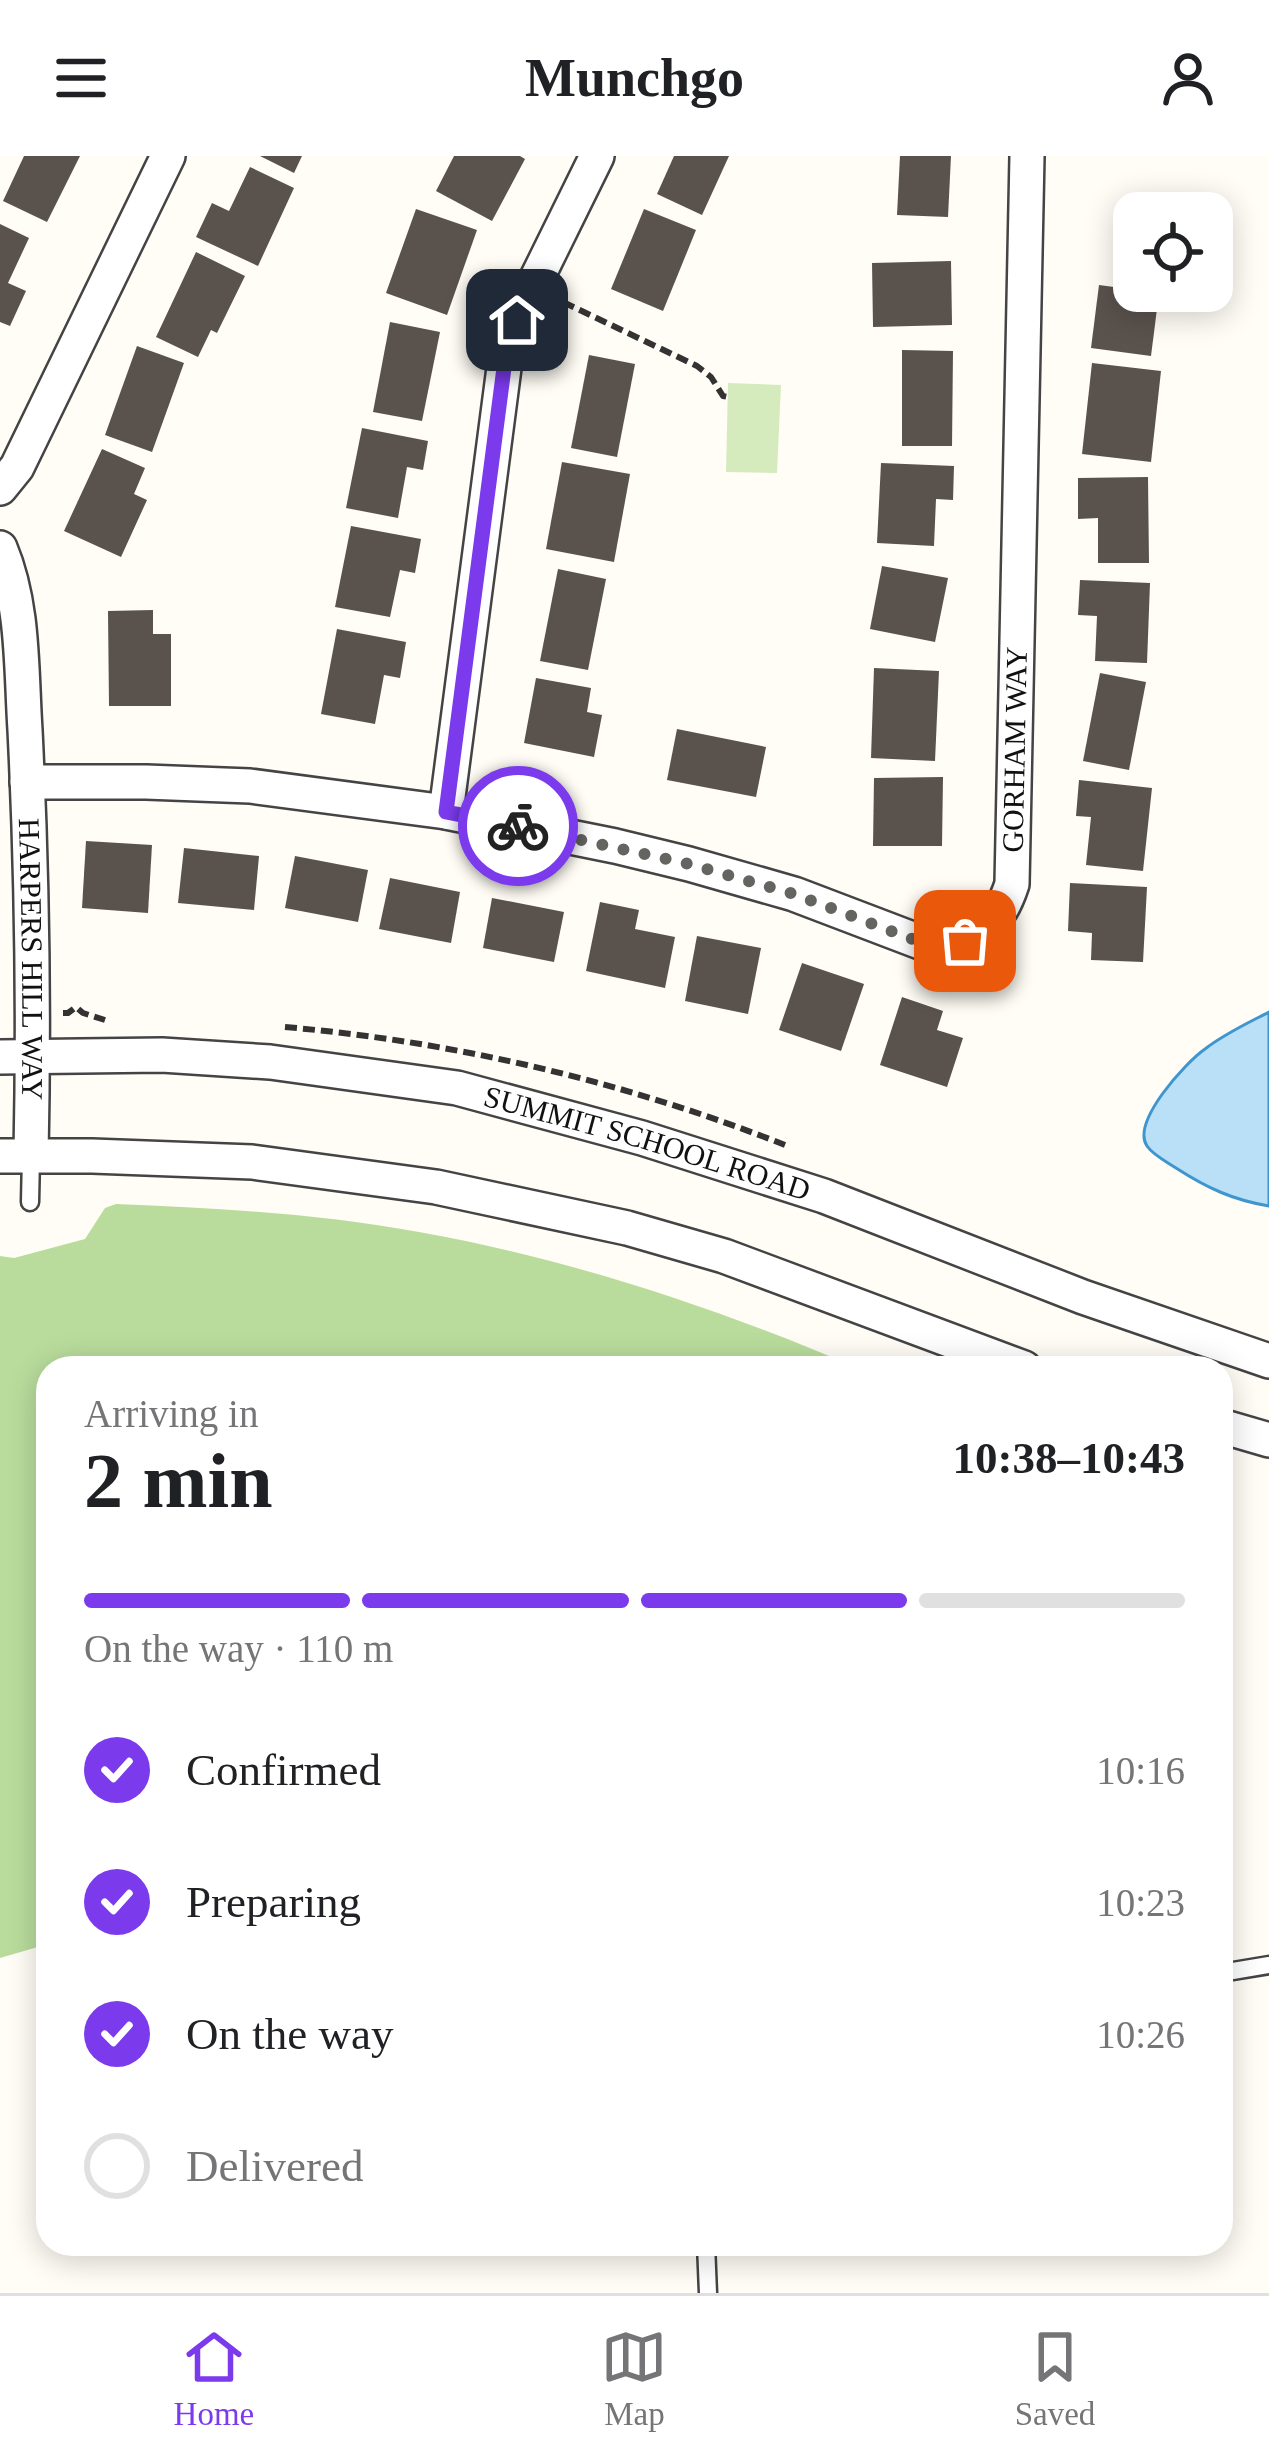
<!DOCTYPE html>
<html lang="en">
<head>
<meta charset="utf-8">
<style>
  :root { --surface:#fff; --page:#f6f6f6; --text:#202124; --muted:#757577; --line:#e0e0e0; --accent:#7c3aed }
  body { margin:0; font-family:"Times New Roman",serif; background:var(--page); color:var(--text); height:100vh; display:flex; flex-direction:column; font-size:45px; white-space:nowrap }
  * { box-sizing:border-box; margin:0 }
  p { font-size:39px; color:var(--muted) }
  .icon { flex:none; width:66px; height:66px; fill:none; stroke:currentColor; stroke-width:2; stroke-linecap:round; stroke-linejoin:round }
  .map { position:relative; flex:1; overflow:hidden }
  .details { position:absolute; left:36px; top:1200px; width:1197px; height:900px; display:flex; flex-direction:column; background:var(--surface); border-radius:36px; box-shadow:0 6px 30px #0003 }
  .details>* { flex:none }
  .controls { position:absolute; left:1113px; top:36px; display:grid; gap:24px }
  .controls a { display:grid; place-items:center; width:120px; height:120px; border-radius:24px; background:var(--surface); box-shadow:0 6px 30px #0003; font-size:60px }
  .pin { position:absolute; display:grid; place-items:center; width:102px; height:102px; color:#fff; margin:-51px; border-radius:24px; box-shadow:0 6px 18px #0006 }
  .courier { position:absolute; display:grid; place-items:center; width:120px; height:120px; margin:-60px; border:9px solid #7c3aed; border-radius:50%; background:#fff; color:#222; box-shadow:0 3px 15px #0007 }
  .head em { font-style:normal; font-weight:800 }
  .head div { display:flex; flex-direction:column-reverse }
  .head { display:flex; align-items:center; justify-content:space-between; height:204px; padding:0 48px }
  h1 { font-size:78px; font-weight:800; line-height:90px }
  .bar { display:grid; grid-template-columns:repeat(4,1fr); gap:18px 12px; align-content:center; height:144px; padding:0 48px }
  .bar i { height:15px; border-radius:9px; background:var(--line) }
  .bar .active { background:var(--accent) }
  .bar p { grid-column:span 4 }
  ol { padding:0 48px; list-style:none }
  li { display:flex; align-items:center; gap:36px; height:132px }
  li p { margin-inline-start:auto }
  li .icon { padding:12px; border-radius:50%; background:var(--accent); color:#fff; stroke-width:4 }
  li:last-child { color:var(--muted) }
  li i { width:66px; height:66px; border:6px solid var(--line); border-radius:50% }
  header { display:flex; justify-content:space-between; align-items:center; height:156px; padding:0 48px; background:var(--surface); font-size:54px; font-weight:800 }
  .dock { display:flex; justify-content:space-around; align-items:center; height:168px; border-top:3px solid var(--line); background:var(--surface); font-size:33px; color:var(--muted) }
  .dock a { display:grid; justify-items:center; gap:6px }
  .dock .active { color:var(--accent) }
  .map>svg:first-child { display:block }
</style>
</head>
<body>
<header><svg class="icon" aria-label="menu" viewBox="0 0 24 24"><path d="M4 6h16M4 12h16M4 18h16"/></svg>Munchgo<svg class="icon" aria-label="person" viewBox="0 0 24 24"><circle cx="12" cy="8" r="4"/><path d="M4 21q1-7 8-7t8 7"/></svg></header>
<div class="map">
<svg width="1269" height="2137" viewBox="0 0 1269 2137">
  <rect width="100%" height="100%" fill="#fffdf5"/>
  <path fill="#d5ebbd" d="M728 227 781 229 777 317 726 316Z"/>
  <path fill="#b9dc9c" d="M116 1048C218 1052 319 1058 419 1076 570 1103 717 1152 858 1212H48V1788L0 1802V1100L14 1102 85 1083 105 1052Z"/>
  <path fill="#b9e0f7" stroke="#3f96cf" stroke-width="3" d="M1269 856V1050C1233 1044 1207 1032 1176 1012 1167 1006 1153 999 1147 990 1131 966 1185 907 1205 893 1224 878 1248 867 1269 856Z"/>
  <g fill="#5a524d">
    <path d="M24 0H80L47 66 3 45Z"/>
    <path d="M260 0H302L294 17Z"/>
    <path d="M454 0H520L525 3 492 65 436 35Z"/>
    <path d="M674 0H729L702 59 657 38Z"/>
    <path d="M900 0H951L948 61 897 59Z"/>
    <path d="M250 11 294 32 258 110 196 81 212 47 229 55Z"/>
    <path d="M416 53 477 74 447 159 386 137Z"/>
    <path d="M644 53 696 74 663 155 611 133Z"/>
    <path d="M0 68 29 82 8 127 26 135 10 170 0 166Z"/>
    <path d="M196 96 245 120 217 177 211 174 198 201 156 181Z"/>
    <path d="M951 105 952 169 873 171 872 107Z"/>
    <path d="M1099 129 1159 137 1151 200 1091 192Z"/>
    <path d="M390 166 440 176 422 265 373 256Z"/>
    <path d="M137 190 184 207 152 296 105 279Z"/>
    <path d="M902 194 953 195 952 290H902Z"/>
    <path d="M589 199 635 208 617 301 571 292Z"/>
    <path d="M1092 207 1161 215 1151 306 1082 298Z"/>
    <path d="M362 272 428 285 423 314 407 311 398 362 346 352Z"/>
    <path d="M102 293 145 312 134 338 147 344 121 401 64 375Z"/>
    <path d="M562 306 630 318 614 406 546 393Z"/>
    <path d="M881 307 954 310 953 344 936 343 934 390 877 387Z"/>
    <path d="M1148 321 1149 407H1098V362L1078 363V322Z"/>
    <path d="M351 370 421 383 415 417 400 414 390 461 335 451Z"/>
    <path d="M882 410 948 422 935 486 870 473Z"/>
    <path d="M558 413 606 423 588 514 540 505Z"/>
    <path d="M1080 424 1150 427 1147 507 1095 505 1097 460 1078 459Z"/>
    <path d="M153 454V478H171V550H109L108 455Z"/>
    <path d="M337 473 406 486 400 522 384 519 375 568 321 558Z"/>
    <path d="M874 512 939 515 935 605 871 602Z"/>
    <path d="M1100 517 1146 526 1129 614 1083 605Z"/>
    <path d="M536 522 591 532 587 556 602 559 594 601 524 587Z"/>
    <path d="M677 573 766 591 756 641 667 624Z"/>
    <path d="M943 621 942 690H873L874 622Z"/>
    <path d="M1079 624 1152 632 1143 715 1086 709 1091 661 1076 660Z"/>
    <path d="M86 685 152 689 148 757 82 752Z"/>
    <path d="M184 692 259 700 254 754 178 747Z"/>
    <path d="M295 700 368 714 358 766 285 752Z"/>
    <path d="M390 722 460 736 451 787 379 773Z"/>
    <path d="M1070 727 1147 731 1143 806 1091 804 1092 777 1068 775Z"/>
    <path d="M492 742 564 756 554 806 483 792Z"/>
    <path d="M600 746 639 754 635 773 675 781 665 832 586 815Z"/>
    <path d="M697 780 761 792 748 858 685 845Z"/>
    <path d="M802 807 864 828 841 895 779 874Z"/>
    <path d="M902 841 943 855 937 874 963 882 947 931 880 909Z"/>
  </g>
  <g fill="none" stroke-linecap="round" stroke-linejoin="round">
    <defs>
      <g id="service">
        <path d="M30 1046 31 1000"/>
        <path d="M1221 1817 1269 1809"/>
        <path d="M706 2088 708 2137"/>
      </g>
      <g id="minor">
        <path d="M0 332 17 311 168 0"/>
        <path id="s1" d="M0 392C24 449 21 513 25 574 32 716 34 858 31 1000"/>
        <path id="s2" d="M27 626H146L250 630 446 656 615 690 689 708 794 738 928 789C974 791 998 771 1012 728L1027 0"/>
        <path d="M446 656 507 189 532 132 597 0"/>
        <path id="s3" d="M0 901 162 899 270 906 457 932 642 982 824 1040 1083 1141 1269 1205"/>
        <path d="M0 1000H92L252 1006 436 1031 627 1072 724 1100 1024 1212"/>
        <path d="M1221 1270 1269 1284"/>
      </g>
    </defs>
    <use href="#service" stroke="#444" stroke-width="21"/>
    <use href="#minor" stroke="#444" stroke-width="38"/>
    <g stroke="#333" stroke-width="6" stroke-dasharray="12 6" stroke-linecap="butt">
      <path d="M563 146 697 210 711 221 723 240 728 241"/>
      <path d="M63 857H68L76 851 83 857 105 864"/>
      <path d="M285 871C457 886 625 926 785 989"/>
    </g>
    <use href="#service" stroke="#fff" stroke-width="16"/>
    <use href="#minor" stroke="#fff" stroke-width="33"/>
  </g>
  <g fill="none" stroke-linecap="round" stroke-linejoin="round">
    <path stroke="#646461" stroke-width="12" stroke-dasharray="0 21.6" d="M518 670 689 708 794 738 928 789 947 790 965 785"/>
    <path stroke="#7c3aed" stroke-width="15" d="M517 164 507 189 446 656 518 670"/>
  </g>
  <g text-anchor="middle" stroke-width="12" stroke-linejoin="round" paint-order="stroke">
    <g font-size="30" fill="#111" stroke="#fff">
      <text dy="10" stroke="none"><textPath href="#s2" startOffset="1170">GORHAM WAY</textPath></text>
      <text dy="10" stroke="none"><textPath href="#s1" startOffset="414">HARPERS HILL WAY</textPath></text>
      <text dy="10" stroke="none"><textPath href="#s3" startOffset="657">SUMMIT SCHOOL ROAD</textPath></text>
    </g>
  </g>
</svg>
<div class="controls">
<a><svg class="icon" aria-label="locate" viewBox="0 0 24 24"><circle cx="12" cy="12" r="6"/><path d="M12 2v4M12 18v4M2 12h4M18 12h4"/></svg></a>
</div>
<div class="pin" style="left:965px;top:785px;background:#ea580c"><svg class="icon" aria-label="bag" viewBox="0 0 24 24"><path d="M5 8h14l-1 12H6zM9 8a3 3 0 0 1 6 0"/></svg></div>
<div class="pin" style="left:517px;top:164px;background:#1f2937"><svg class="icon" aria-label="home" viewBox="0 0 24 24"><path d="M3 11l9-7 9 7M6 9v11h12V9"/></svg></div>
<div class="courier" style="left:518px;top:670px"><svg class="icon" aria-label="bike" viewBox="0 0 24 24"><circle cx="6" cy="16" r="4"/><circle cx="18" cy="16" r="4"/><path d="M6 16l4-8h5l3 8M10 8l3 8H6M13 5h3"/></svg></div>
<section class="details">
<div class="head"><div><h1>2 min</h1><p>Arriving in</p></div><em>10:38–10:43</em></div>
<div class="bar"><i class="active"></i><i class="active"></i><i class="active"></i><i></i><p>On the way · 110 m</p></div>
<ol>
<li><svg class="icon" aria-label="check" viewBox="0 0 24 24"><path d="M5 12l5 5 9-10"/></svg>Confirmed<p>10:16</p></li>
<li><svg class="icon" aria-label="check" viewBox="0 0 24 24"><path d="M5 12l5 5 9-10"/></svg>Preparing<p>10:23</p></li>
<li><svg class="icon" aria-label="check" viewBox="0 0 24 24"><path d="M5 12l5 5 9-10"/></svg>On the way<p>10:26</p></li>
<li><i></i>Delivered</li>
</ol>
</section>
</div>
<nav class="dock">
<a class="active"><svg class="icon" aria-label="home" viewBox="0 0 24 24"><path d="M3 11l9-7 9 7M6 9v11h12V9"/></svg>Home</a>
<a><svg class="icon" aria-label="map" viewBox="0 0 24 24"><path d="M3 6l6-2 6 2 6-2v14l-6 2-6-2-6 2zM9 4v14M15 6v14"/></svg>Map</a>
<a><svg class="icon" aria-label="saved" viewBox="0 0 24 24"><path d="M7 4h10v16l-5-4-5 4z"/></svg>Saved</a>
</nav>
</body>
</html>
